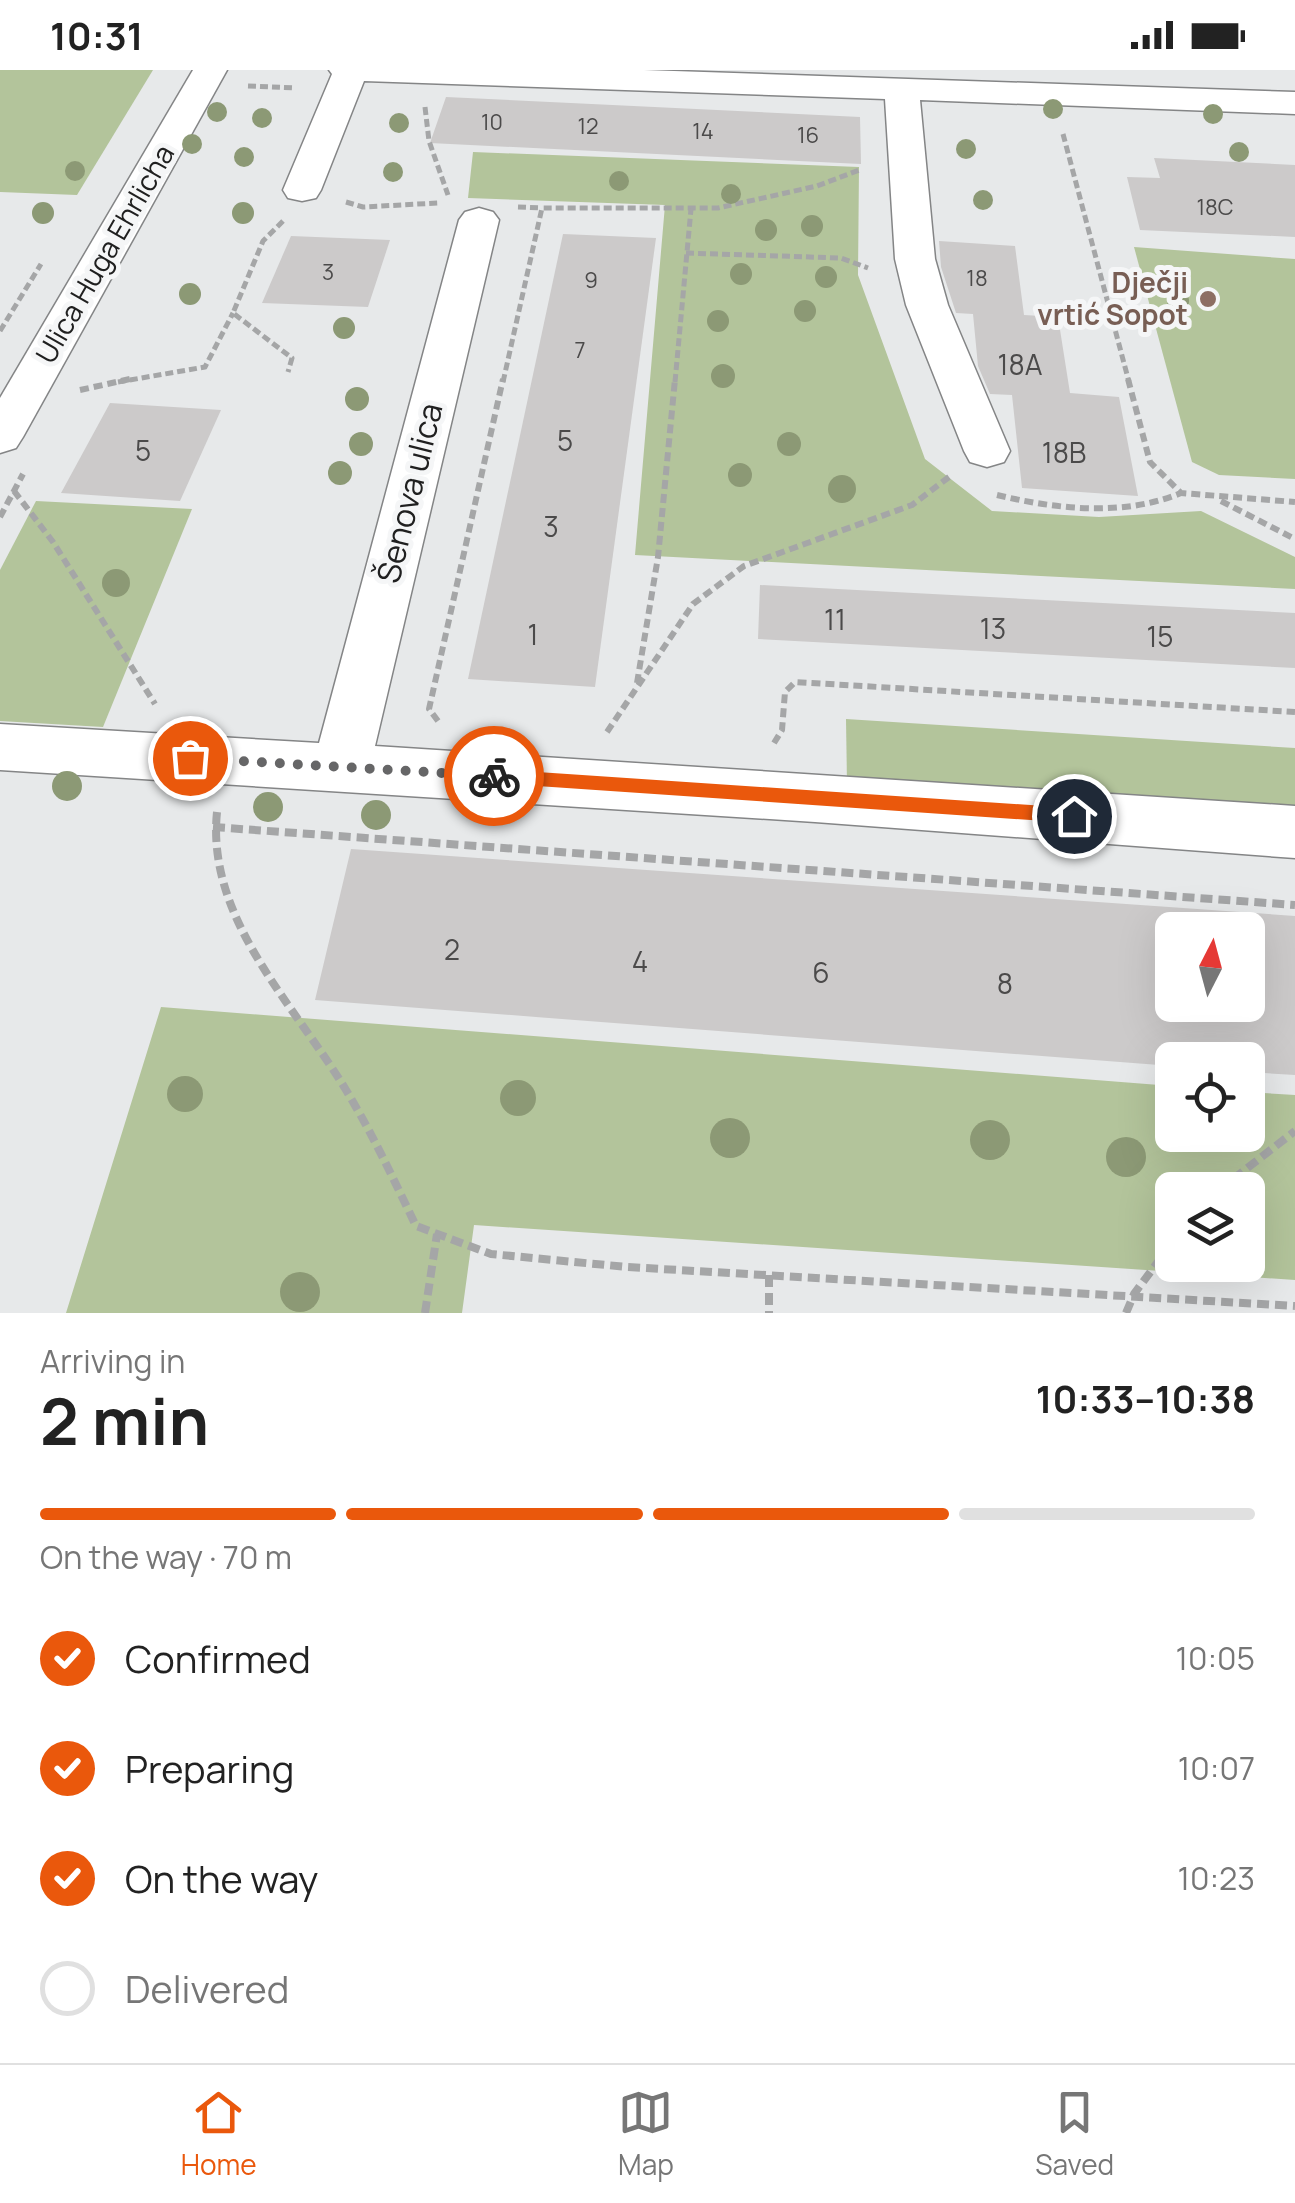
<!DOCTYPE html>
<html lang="en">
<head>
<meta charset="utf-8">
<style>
  :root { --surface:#fff; --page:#f6f6f6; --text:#222; --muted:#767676; --line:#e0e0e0; --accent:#ea580c }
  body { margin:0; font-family:Manrope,sans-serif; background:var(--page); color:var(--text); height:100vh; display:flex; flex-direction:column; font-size:38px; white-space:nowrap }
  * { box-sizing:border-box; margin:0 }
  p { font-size:32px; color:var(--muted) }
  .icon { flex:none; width:55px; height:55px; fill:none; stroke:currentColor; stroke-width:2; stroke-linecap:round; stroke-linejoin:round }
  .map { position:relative; height:1243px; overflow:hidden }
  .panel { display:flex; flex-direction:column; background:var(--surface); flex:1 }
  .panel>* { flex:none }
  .needle { width:65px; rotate:6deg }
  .fabs { position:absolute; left:1155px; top:842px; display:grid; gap:20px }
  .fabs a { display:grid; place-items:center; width:110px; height:110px; border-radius:15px; background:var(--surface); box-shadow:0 10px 40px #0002; font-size:50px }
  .pin { position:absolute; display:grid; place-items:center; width:85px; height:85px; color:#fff; margin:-42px; border:5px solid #fff; border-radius:50%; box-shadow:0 2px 10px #0007 }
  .courier { position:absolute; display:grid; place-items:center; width:100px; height:100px; margin:-50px; border:8px solid #ea580c; border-radius:50%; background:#fff; color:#222; box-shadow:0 2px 12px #0007 }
  .headline em { font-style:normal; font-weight:700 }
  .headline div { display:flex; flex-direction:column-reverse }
  .headline { display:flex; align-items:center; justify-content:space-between; height:170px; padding:0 40px }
  h1 { font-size:65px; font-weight:700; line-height:75px }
  .bar { display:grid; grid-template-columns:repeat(4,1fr); gap:15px 10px; align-content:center; height:120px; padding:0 40px }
  .bar i { height:12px; border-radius:8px; background:var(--line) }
  .bar .current { background:var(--accent) }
  .bar p { grid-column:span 4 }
  ol { padding:0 40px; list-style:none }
  li { display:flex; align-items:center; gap:30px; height:110px }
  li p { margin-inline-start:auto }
  li .icon { padding:10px; border-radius:50%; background:var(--accent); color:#fff; stroke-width:4 }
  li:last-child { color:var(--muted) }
  li i { width:55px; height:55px; border:5px solid var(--line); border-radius:50% }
  .status { display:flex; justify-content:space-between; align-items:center; height:70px; padding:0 50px; background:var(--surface); direction:ltr }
  .status svg { height:28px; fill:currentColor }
  .menu { display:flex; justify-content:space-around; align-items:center; height:140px; border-top:2px solid var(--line); background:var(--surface); font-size:28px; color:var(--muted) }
  .menu a { display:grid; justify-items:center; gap:5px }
  .menu .current { color:var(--accent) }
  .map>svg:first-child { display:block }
</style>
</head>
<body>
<div class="status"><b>10:31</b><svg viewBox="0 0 49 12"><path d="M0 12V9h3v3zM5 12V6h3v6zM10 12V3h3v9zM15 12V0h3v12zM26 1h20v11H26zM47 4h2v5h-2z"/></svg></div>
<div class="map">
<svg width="1295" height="1243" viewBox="0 0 1295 1243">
  <rect width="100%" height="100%" fill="#e7e9ea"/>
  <g fill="#b3c49b" fill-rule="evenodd">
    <path d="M0 0H153L77 125 0 122Z"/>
    <path d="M473 82 859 97 858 205 925 389 992 441 1099 447 1201 441 1295 487V519L635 485 665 135 468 128Z"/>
    <path d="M1134 177 1295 189V409L1219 405 1192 392Z"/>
    <path d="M36 431 192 439 103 657 0 651V500Z"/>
    <path d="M846 649 1295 678V745L847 714Z"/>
    <path d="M161 937 1172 1016V1065H1248V1022L1295 1025V1210L474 1155 462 1243H66ZM1172 1120H1248V1195H1172Z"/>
  </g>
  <g fill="#cccaca" fill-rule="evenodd">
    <path d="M446 27 860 47 861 94 430 73Z"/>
    <path d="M1154 88 1295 95V167L1140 160 1127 107 1160 108Z"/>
    <path d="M563 164 656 168 595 617 468 609Z"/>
    <path d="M291 166 390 170 368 237 262 233Z"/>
    <path d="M939 171 1015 176 1024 245 1058 247 1070 323 1119 327 1138 426 1022 418 1012 325 990 324 978 296 973 244 956 243 941 197Z"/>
    <path d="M110 333 221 340 180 431 61 423Z"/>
    <path d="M760 515 1295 543V598L758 569Z"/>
    <path d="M351 779 1295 846V1005L1248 1002V990H1172V996L315 930ZM1172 860H1248V935H1172Z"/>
  </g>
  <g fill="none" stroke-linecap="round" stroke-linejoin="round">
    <defs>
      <g id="minor">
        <path d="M193 0H227L23 367 16 378 0 383V328Z"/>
        <path d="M329 0H644L1295 22V44L920 30 935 189 948 235 1010 381 1004 392 987 397 970 392 964 381 906 235 895 189 885 29 364 11 321 120 316 128 302 131 288 128 283 120 332 4Z"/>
        <path d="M479 138 493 142 499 150 375 676 1295 736V788L815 752 0 700V654L319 673 459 150 465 142Z"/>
      </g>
    </defs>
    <use href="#minor" stroke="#848586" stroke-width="3"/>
    <g stroke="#a5a6a7" stroke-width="5" stroke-dasharray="8 4" stroke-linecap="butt">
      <path d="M248 16 295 18"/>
      <path d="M425 37 429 71 448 125"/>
      <path d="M1063 64 1129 312"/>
      <path d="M346 132 363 137 438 133"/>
      <path d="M518 137 542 138"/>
      <path d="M283 151 263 171 233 243 292 288 288 302"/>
      <path d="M686 183 841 188 868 198"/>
      <path d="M0 261 41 194"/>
      <path d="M118 312 205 297 233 243"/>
      <path d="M503 312 542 138H718L817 116 862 99"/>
      <path d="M675 312 691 139"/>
    </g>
    <g stroke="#a5a6a7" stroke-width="6" stroke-dasharray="9 5" stroke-linecap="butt">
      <path d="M1128 309 1150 392 1181 423 1295 432"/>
      <path d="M80 320 130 309"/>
      <path d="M14 421 53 472 155 634"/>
      <path d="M997 425C1056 439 1123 447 1181 423"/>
      <path d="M1221 431 1295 469"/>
      <path d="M0 447 23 404"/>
      <path d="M637 613 658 487 675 309"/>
      <path d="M438 651 429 639 503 309"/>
      <path d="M607 662 693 534 744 496 912 435 949 407"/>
      <path d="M774 673 782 660 785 622 795 612 1295 642"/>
    </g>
    <g stroke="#a5a6a7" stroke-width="8" stroke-dasharray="12 6" stroke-linecap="butt">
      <path d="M217 742C206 849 294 934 346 1020 372 1063 394 1110 416 1156L491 1184 627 1197 1295 1236"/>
      <path d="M213 757 1295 835"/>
      <path d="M1219 1120 1295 1061"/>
      <path d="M769 1205V1243"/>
      <path d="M425 1243 437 1164"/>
      <path d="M1126 1243 1134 1224 1172 1173"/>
    </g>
    <use href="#minor" fill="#fff" fill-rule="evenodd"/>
  </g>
  <g fill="#8c9975">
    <circle cx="1053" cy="39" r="10"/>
    <circle cx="217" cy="42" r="10"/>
    <circle cx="1213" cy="44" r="10"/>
    <circle cx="262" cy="48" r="10"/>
    <circle cx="399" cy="53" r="10"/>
    <circle cx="192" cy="74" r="10"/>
    <circle cx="966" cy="79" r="10"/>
    <circle cx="1239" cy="82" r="10"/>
    <circle cx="244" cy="87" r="10"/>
    <circle cx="75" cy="101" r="10"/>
    <circle cx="393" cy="102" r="10"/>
    <circle cx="619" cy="111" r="10"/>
    <circle cx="731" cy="124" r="10"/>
    <circle cx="983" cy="130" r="10"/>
    <circle cx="43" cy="143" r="11"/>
    <circle cx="243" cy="143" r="11"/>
    <circle cx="812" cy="156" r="11"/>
    <circle cx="766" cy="160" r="11"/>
    <circle cx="741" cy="204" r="11"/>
    <circle cx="826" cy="207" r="11"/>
    <circle cx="190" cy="224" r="11"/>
    <circle cx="1178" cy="231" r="11"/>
    <circle cx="805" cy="241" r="11"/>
    <circle cx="718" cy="251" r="11"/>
    <circle cx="344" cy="258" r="11"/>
    <circle cx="723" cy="306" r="12"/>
    <circle cx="357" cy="329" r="12"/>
    <circle cx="361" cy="374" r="12"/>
    <circle cx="789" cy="374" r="12"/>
    <circle cx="340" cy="403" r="12"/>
    <circle cx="740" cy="405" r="12"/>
    <circle cx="842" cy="419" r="14"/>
    <circle cx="116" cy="513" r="14"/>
    <circle cx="67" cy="716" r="15"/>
    <circle cx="268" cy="737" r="15"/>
    <circle cx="376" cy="745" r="15"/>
    <circle cx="185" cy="1024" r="18"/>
    <circle cx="518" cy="1028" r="18"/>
    <circle cx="730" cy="1068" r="20"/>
    <circle cx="990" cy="1070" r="20"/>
    <circle cx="1126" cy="1087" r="20"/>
    <circle cx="300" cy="1222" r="20"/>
  </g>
  <path fill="#ea580c" d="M494 699 1074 738 1082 746 1074 753 494 713 485 706Z"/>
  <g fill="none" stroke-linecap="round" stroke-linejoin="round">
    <path stroke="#666667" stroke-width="10" stroke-dasharray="0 18" d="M190 688 494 706"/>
  </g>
  <circle fill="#8d6e63" stroke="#f5f6f7" stroke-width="4" cx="1208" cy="229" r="10"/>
  <g text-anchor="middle" stroke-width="10" stroke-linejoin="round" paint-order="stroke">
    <g font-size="22" fill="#4b4a4a">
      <text x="492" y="60">10</text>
      <text x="588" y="64">12</text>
      <text x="703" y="69">14</text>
      <text x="808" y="73">16</text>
      <text x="1215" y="145">18C</text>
      <text x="328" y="210">3</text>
      <text x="977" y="216">18</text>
      <text x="591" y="218">9</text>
      <text x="580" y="288">7</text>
    </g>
    <g font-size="28" fill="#202020" stroke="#f5f6f7">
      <text transform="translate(105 184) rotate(-60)" y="10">Ulica Huga Ehrlicha</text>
    </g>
    <g font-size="28" font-weight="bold" fill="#785e54" stroke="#f5f6f7" text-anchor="end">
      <text x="1188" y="223">Dječji<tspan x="1188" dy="32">vrtić Sopot</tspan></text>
    </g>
    <g font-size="28" fill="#4b4a4a">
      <text x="1020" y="305">18A</text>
      <text x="565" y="381">5</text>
      <text x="143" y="391">5</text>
      <text x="1064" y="393">18B</text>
      <text x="551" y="467">3</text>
      <text x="835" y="560">11</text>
      <text x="993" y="569">13</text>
      <text x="533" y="575">1</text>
      <text x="1160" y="577">15</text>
      <text x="452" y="890">2</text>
      <text x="640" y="902">4</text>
      <text x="821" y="913">6</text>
      <text x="1005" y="924">8</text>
    </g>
    <g font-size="32" fill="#202020" stroke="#f5f6f7">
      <text transform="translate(410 423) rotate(-76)" y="11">Šenova ulica</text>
    </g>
  </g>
</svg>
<div class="fabs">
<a><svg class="needle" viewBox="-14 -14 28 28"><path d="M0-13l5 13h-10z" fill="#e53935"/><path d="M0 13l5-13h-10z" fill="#767676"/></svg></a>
<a><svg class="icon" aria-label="locate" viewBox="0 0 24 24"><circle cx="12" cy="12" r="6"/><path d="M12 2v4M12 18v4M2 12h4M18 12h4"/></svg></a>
<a><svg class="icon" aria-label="layers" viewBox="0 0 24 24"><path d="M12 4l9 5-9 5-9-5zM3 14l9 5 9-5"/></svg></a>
</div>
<div class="pin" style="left:190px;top:688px;background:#ea580c"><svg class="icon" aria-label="bag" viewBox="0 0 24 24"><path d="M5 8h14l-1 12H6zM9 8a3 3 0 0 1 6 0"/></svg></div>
<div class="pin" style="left:1074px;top:746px;background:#1f2937"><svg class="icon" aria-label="home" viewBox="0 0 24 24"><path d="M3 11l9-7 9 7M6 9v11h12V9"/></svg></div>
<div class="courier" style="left:494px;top:706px"><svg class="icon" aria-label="bike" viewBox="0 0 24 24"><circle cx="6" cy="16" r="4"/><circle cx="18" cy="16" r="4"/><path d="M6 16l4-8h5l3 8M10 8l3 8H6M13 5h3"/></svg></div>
</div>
<section class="panel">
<div class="headline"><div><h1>2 min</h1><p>Arriving in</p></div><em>10:33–10:38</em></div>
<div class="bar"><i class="current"></i><i class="current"></i><i class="current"></i><i></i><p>On the way · 70 m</p></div>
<ol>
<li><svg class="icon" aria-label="check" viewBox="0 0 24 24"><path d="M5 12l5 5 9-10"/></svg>Confirmed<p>10:05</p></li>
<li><svg class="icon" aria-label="check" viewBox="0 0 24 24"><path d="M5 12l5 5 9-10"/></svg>Preparing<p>10:07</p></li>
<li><svg class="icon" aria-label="check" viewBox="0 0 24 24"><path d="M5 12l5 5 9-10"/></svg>On the way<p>10:23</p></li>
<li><i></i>Delivered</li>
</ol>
</section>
<nav class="menu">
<a class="current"><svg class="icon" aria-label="home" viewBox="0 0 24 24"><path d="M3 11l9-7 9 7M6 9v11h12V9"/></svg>Home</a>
<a><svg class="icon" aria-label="map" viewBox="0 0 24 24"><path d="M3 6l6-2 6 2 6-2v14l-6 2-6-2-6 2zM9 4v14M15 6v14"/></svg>Map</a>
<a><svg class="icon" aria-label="saved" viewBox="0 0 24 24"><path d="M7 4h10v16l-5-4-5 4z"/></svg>Saved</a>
</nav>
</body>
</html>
